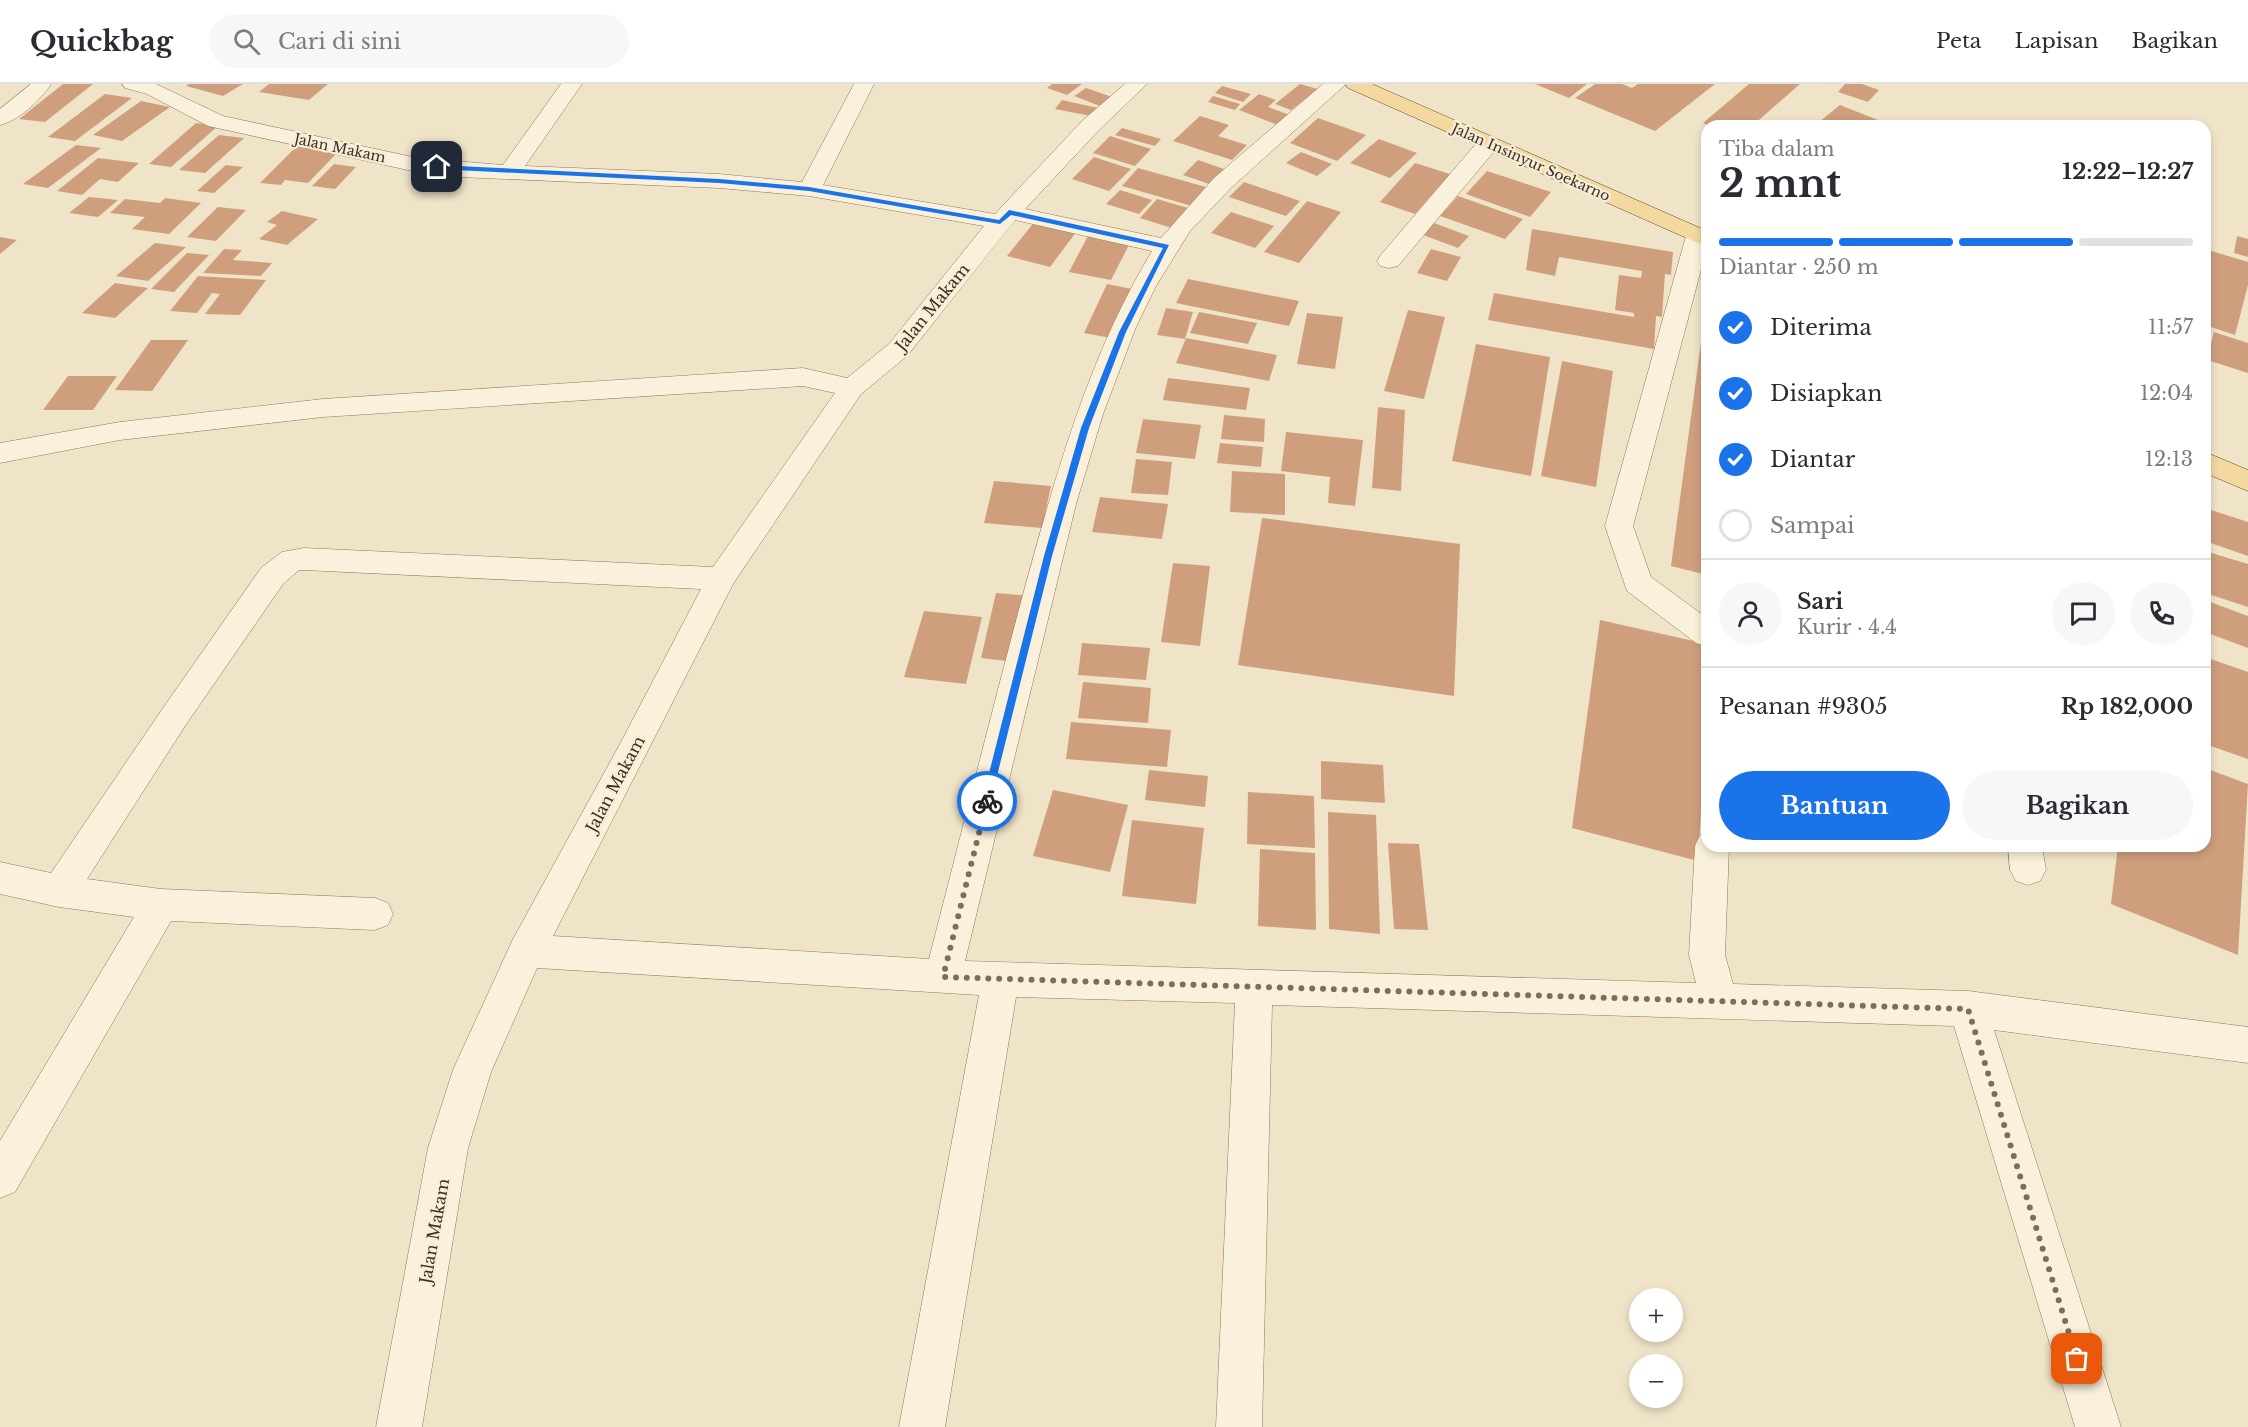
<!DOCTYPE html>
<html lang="id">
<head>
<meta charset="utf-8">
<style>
  :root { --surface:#fff; --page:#f7f7f7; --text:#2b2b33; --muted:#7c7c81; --line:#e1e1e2; --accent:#1a73e8 }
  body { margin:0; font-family:"Libre Baskerville",serif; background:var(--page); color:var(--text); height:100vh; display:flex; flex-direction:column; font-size:22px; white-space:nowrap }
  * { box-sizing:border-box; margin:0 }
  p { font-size:20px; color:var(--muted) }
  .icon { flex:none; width:33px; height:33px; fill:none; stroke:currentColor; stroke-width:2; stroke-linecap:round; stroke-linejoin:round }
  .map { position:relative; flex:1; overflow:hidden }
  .details { position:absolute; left:1701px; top:36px; width:510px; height:732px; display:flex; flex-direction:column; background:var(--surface); border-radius:18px; box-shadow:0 3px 9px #0003 }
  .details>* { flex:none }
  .controls { position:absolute; left:1629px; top:1204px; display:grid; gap:12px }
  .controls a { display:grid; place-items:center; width:54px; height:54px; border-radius:50%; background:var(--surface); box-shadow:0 3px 9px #0003; font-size:30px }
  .pin { position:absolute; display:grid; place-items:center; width:51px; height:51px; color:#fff; margin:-26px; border-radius:12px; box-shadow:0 3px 9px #0006 }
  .courier { position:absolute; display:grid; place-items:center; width:60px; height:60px; margin:-30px; border:4px solid #1a73e8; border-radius:50%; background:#fff; color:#222; box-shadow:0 2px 8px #0007 }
  .summary em { font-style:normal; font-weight:700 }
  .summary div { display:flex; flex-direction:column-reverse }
  .summary { display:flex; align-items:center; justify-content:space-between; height:102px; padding:0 18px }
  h1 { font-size:39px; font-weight:700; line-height:45px }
  .bar { display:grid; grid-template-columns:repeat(4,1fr); gap:9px 6px; align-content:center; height:72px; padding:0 18px }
  .bar i { height:8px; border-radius:4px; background:var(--line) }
  .bar .active { background:var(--accent) }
  .bar p { grid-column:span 4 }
  .line { display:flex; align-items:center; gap:15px; padding:0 18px; border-top:2px solid var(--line) }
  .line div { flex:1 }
  .round { display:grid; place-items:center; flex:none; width:63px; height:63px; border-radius:32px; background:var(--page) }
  ol { padding:0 18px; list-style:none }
  li { display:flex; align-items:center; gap:18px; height:66px }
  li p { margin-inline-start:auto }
  li .icon { padding:6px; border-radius:50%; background:var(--accent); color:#fff; stroke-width:4 }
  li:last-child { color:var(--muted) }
  li i { width:33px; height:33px; border:3px solid var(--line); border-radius:50% }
  .action { display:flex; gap:12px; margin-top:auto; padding:12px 18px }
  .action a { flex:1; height:69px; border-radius:36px; background:var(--accent); color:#fff; font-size:24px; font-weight:700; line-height:69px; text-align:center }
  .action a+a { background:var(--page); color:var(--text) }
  header { display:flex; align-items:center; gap:36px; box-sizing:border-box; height:84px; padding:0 30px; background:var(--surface); border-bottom:2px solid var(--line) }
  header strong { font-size:28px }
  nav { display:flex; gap:33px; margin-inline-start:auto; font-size:21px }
  .search { width:420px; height:54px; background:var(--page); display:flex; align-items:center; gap:15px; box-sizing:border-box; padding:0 21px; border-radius:33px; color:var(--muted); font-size:22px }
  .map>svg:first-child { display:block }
</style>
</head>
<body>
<header>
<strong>Quickbag</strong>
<div class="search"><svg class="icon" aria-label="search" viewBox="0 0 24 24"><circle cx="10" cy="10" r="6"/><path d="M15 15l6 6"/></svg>Cari di sini</div>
<nav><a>Peta</a><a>Lapisan</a><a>Bagikan</a></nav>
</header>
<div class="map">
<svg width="2248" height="1343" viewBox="0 0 2248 1343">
  <rect width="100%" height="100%" fill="#f0e4c8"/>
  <g fill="#cf9f7d">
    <path d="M63 0H93L45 38 19 35Z"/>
    <path d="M189 0H243L223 12 186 2Z"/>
    <path d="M269 0H328L309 16 259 8Z"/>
    <path d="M1052 0H1082L1067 11 1047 4Z"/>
    <path d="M1300 0 1318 5 1291 26 1275 20Z"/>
    <path d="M1535 0H1587L1569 14Z"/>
    <path d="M1595 0H1622L1632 4 1638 0H1715L1655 47 1575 14Z"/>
    <path d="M1749 0H1800L1752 42H1710L1703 39Z"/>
    <path d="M1845 0H1862L1879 6 1868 18 1838 8Z"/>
    <path d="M1222 2 1251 10 1243 18 1215 9Z"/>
    <path d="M1086 4 1112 13 1100 22 1074 12Z"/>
    <path d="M105 10 132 14 75 57 48 53Z"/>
    <path d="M1259 10 1276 16 1268 23 1290 31 1278 41 1239 26Z"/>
    <path d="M1213 12 1240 20 1235 26 1208 18Z"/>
    <path d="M1062 16 1098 24 1091 32 1055 25Z"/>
    <path d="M141 17 170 23 122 57 93 51Z"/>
    <path d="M1840 21 1893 42H1826L1818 39Z"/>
    <path d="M1200 32 1229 41 1218 52 1247 61 1232 76 1173 57Z"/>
    <path d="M1318 34 1366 51 1337 77 1290 59Z"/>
    <path d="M196 39 218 42 171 83 149 80Z"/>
    <path d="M1122 44 1161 55 1155 62 1115 51Z"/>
    <path d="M219 51 244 54 205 89 179 86Z"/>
    <path d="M1110 52 1151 65 1135 82 1093 69Z"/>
    <path d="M1379 55 1417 69 1390 94 1350 79Z"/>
    <path d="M76 61 101 64 48 104 23 100Z"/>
    <path d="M297 62 336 70 308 99 285 96 281 101 260 99Z"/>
    <path d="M1301 68 1332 80 1317 92 1286 79Z"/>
    <path d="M1094 73 1131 85 1109 107 1072 95Z"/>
    <path d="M98 74 139 79 118 98 100 95 82 111 57 107Z"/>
    <path d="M1198 76 1227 86 1212 101 1183 91Z"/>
    <path d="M1415 79 1450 90 1415 130 1380 118Z"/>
    <path d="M334 80 356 83 335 105 312 102Z"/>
    <path d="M226 81 243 83 214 109 197 107Z"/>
    <path d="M1138 84 1206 103 1192 122 1122 102Z"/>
    <path d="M1487 87 1551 108 1530 133 1466 110Z"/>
    <path d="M1244 98 1300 117 1286 132 1229 113Z"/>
    <path d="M1120 106 1152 116 1139 130 1106 120Z"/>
    <path d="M1458 112 1523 135 1505 155 1440 132Z"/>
    <path d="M89 113 118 116 98 133 69 129Z"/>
    <path d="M165 114 201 119 169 150 132 145 145 133 110 129 125 115 160 119Z"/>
    <path d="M1157 115 1195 126 1178 146 1140 134Z"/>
    <path d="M1307 117 1341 128 1299 179 1264 168Z"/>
    <path d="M218 123 246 126 216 157 187 153Z"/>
    <path d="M282 127 318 135 287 161 259 155 277 141 267 138Z"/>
    <path d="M1231 128 1274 142 1255 164 1211 149Z"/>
    <path d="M1036 136 1077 147 1050 183 1007 172Z"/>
    <path d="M1434 139 1469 152 1458 164 1423 151Z"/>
    <path d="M1532 145 1673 168 1671 191 1665 190 1662 233 1656 232 1654 265 1488 236 1494 209 1634 233V229L1615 226 1619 191 1641 194 1642 187 1559 173 1555 192 1526 186Z"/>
    <path d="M1089 150 1131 157 1111 196 1069 188Z"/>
    <path d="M2237 152 2248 155V173L2234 169Z"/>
    <path d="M0 153 17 156 0 170Z"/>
    <path d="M155 159 186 163 148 197 116 192Z"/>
    <path d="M224 165 242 166 233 176 272 179 261 192 203 189Z"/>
    <path d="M1431 165 1461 173 1447 197 1417 189Z"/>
    <path d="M2205 165 2248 178V201L2235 251 2205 241Z"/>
    <path d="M187 169 209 171 174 208 151 205Z"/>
    <path d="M198 192 266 196 240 231 205 230 220 210 212 209 197 229 170 227Z"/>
    <path d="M1188 195 1299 217 1289 242 1176 219Z"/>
    <path d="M115 199 148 204 115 234 82 229Z"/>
    <path d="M1107 200 1137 206 1116 255 1084 249Z"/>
    <path d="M1166 224 1193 228 1185 255 1157 251Z"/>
    <path d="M1408 226 1445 233 1424 315 1384 307Z"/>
    <path d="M1199 228 1257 239 1248 260 1190 249Z"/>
    <path d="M1307 229 1343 233 1335 285 1297 280Z"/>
    <path d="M2214 248 2248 259V289L2207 276Z"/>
    <path d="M1186 254 1277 271 1269 297 1176 279Z"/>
    <path d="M151 256H188L152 307 115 306Z"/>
    <path d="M1701 258 1707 259V491L1671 482Z"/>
    <path d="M1476 260 1550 273 1531 392 1452 377Z"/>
    <path d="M1562 277 1613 287 1596 403 1541 392Z"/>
    <path d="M68 292H117L93 326H43Z"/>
    <path d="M1168 294 1250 304 1246 326 1163 316Z"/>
    <path d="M1378 323 1405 326 1401 407 1372 404Z"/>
    <path d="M1224 331 1265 335 1264 358 1221 355Z"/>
    <path d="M1143 335 1201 341 1195 375 1136 369Z"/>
    <path d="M1286 348 1363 356 1355 422 1328 419 1330 393 1281 387Z"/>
    <path d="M1220 359 1263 363 1261 383 1217 379Z"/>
    <path d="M1136 375 1172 378 1168 411 1131 409Z"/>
    <path d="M1232 387 1285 390V431L1230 428Z"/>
    <path d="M994 397 1051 402 1042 444 984 439Z"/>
    <path d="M1100 413 1168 420 1162 455 1092 448Z"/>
    <path d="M2205 424 2248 438V472L2205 457Z"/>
    <path d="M1262 434 1460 460 1454 612 1238 581Z"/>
    <path d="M2205 467 2248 480V523L2205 509Z"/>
    <path d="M1173 479 1210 482 1200 562 1161 558Z"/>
    <path d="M996 509 1031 512 1016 578 981 574Z"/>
    <path d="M2205 516 2248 532V564L2205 548Z"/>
    <path d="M924 527 982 533 966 600 904 593Z"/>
    <path d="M1600 536 1707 560V628L1698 777 1572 744Z"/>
    <path d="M1082 559 1150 564 1146 596 1078 591Z"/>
    <path d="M2205 573 2248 588V675L2205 660Z"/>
    <path d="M1083 598 1151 604 1148 639 1078 634Z"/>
    <path d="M1071 638 1171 646 1167 683 1066 675Z"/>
    <path d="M1321 677 1383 681 1385 719 1321 715Z"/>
    <path d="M2205 684 2248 700 2238 871 2111 820 2118 762H2205Z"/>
    <path d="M1149 686 1208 692 1205 723 1145 716Z"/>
    <path d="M1053 706 1128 721 1110 788 1033 772Z"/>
    <path d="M1248 708 1314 712 1315 764 1247 760Z"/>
    <path d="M1328 728 1376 731 1380 850 1329 845Z"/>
    <path d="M1132 736 1204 744 1196 820 1122 812Z"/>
    <path d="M1388 759 1419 760 1428 846 1394 845Z"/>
    <path d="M1260 765 1315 769 1316 846 1258 842Z"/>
  </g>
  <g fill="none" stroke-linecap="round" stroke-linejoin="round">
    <defs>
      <g id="street">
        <path d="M31 0H51C41 16 18 37 0 41V25Z"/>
        <path d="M122 0H156L223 32 417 74 503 81 561 0H582L525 82 719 90 802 98 854 0H874L823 101 995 130 1083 36 1125 0H1147L1099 46 1025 125 1161 154 1214 94 1323 0H1346L1231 104 1190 147 1156 202 1136 243 1103 330 1076 420 965 877 1696 899 1689 871 1695 762 1700 751 1707 749V762H1729L1725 871 1733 900 1968 907 2248 943V979L1994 946 2121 1343H2075L1954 942 1272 921 1262 1343H1216L1235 919 1016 913 945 1343H899L979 911 537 884 491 988 468 1064 422 1343H376L428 1064 453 986 513 855 620 660 701 505 304 486H299L283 500 185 642 87 795 161 805 375 814 388 819 393 830 388 841 375 846 171 837 15 1108 0 1114V1057L134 833 59 823 0 810V778L51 789 163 624 261 484 282 468 304 464 713 483 835 309 803 302 323 333 120 356 0 379V359L120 338 323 315 803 284 847 294 889 260 984 142 809 112 719 104 458 93 417 88 208 42 147 10 125 4ZM1015 136 1152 167C1087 275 1055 394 1022 514 990 634 960 755 929 875L553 852 733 500 861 310 907 272Z"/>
        <path d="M1488 53 1496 55 1499 60 1496 65 1398 182 1389 184 1380 182 1377 177 1380 172 1480 55Z"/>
        <path d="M1698 145 1707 148V163L1633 442 1651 493 1707 534V563L1696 559 1627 507 1605 442 1686 152 1690 147Z"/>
        <path d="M2008 762H2042L2046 786 2040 797 2028 801 2016 797 2010 786Z"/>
      </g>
      <g id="primary">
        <path d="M1345 0H1372L1707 147V163L1348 4Z"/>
        <path d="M2205 368 2248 386V407L2205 389Z"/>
      </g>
    </defs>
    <use href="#street" stroke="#8d765c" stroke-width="1"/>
    <use href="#primary" stroke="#5b4430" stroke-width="1"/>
    <use href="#street" fill="#faf1dc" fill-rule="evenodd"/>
    <use href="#primary" fill="#f3d9a0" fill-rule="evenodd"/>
  </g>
  <path fill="#1a73e8" d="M437 81 719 95 809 103 999 136 1009 126 1169 161 1126 248 1089 344 1052 472 990 720 987 721 982 717 1044 472 1081 344 1119 248 1163 164 1011 131 1000 140 809 107 719 99 435 85Z"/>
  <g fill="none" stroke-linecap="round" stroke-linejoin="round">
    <path stroke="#7c6e5b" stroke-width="6" stroke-dasharray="0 10.8" d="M987 717 943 893 1968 925 2077 1275"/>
  </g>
  <g text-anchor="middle" stroke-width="4.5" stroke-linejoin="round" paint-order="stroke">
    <g font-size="14" fill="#3d2e20" stroke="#f7eed8">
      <text transform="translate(340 64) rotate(12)" y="5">Jalan Makam</text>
      <text transform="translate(1531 78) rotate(24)" y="5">Jalan Insinyur Soekarno</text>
    </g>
    <g font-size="16" fill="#3d2e20" stroke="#f7eed8">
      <text transform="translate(932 223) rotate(-51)" y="6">Jalan Makam</text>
      <text transform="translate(615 700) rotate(-62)" y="6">Jalan Makam</text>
      <text transform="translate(434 1147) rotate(-80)" y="6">Jalan Makam</text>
    </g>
  </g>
</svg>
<div class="controls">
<a>+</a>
<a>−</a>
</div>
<div class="pin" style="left:2077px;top:1275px;background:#ea580c"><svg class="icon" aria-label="bag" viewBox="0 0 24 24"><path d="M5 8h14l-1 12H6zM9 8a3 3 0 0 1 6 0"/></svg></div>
<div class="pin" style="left:437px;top:83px;background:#1f2937"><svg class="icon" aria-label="home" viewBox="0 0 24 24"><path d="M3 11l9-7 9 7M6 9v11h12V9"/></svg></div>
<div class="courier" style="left:987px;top:717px"><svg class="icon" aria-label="bike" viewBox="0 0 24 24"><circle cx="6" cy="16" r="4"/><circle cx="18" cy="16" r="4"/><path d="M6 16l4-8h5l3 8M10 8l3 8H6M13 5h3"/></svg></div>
<section class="details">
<div class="summary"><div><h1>2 mnt</h1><p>Tiba dalam</p></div><em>12:22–12:27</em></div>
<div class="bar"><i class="active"></i><i class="active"></i><i class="active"></i><i></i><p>Diantar · 250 m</p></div>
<ol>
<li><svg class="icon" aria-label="check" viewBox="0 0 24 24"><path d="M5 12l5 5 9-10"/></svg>Diterima<p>11:57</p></li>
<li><svg class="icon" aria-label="check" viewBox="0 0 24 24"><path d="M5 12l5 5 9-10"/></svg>Disiapkan<p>12:04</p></li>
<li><svg class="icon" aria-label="check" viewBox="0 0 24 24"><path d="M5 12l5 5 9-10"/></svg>Diantar<p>12:13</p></li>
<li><i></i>Sampai</li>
</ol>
<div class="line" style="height:108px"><a class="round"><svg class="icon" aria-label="person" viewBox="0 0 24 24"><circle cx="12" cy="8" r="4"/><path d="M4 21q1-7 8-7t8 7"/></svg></a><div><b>Sari</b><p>Kurir · 4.4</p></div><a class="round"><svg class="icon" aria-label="chat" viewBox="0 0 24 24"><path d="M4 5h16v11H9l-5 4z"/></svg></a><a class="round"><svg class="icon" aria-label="phone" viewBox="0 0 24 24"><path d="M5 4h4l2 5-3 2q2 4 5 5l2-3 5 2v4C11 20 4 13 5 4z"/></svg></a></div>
<div class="line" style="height:78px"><div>Pesanan #9305</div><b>Rp 182,000</b></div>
<div class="action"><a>Bantuan</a><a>Bagikan</a></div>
</section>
</div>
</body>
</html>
